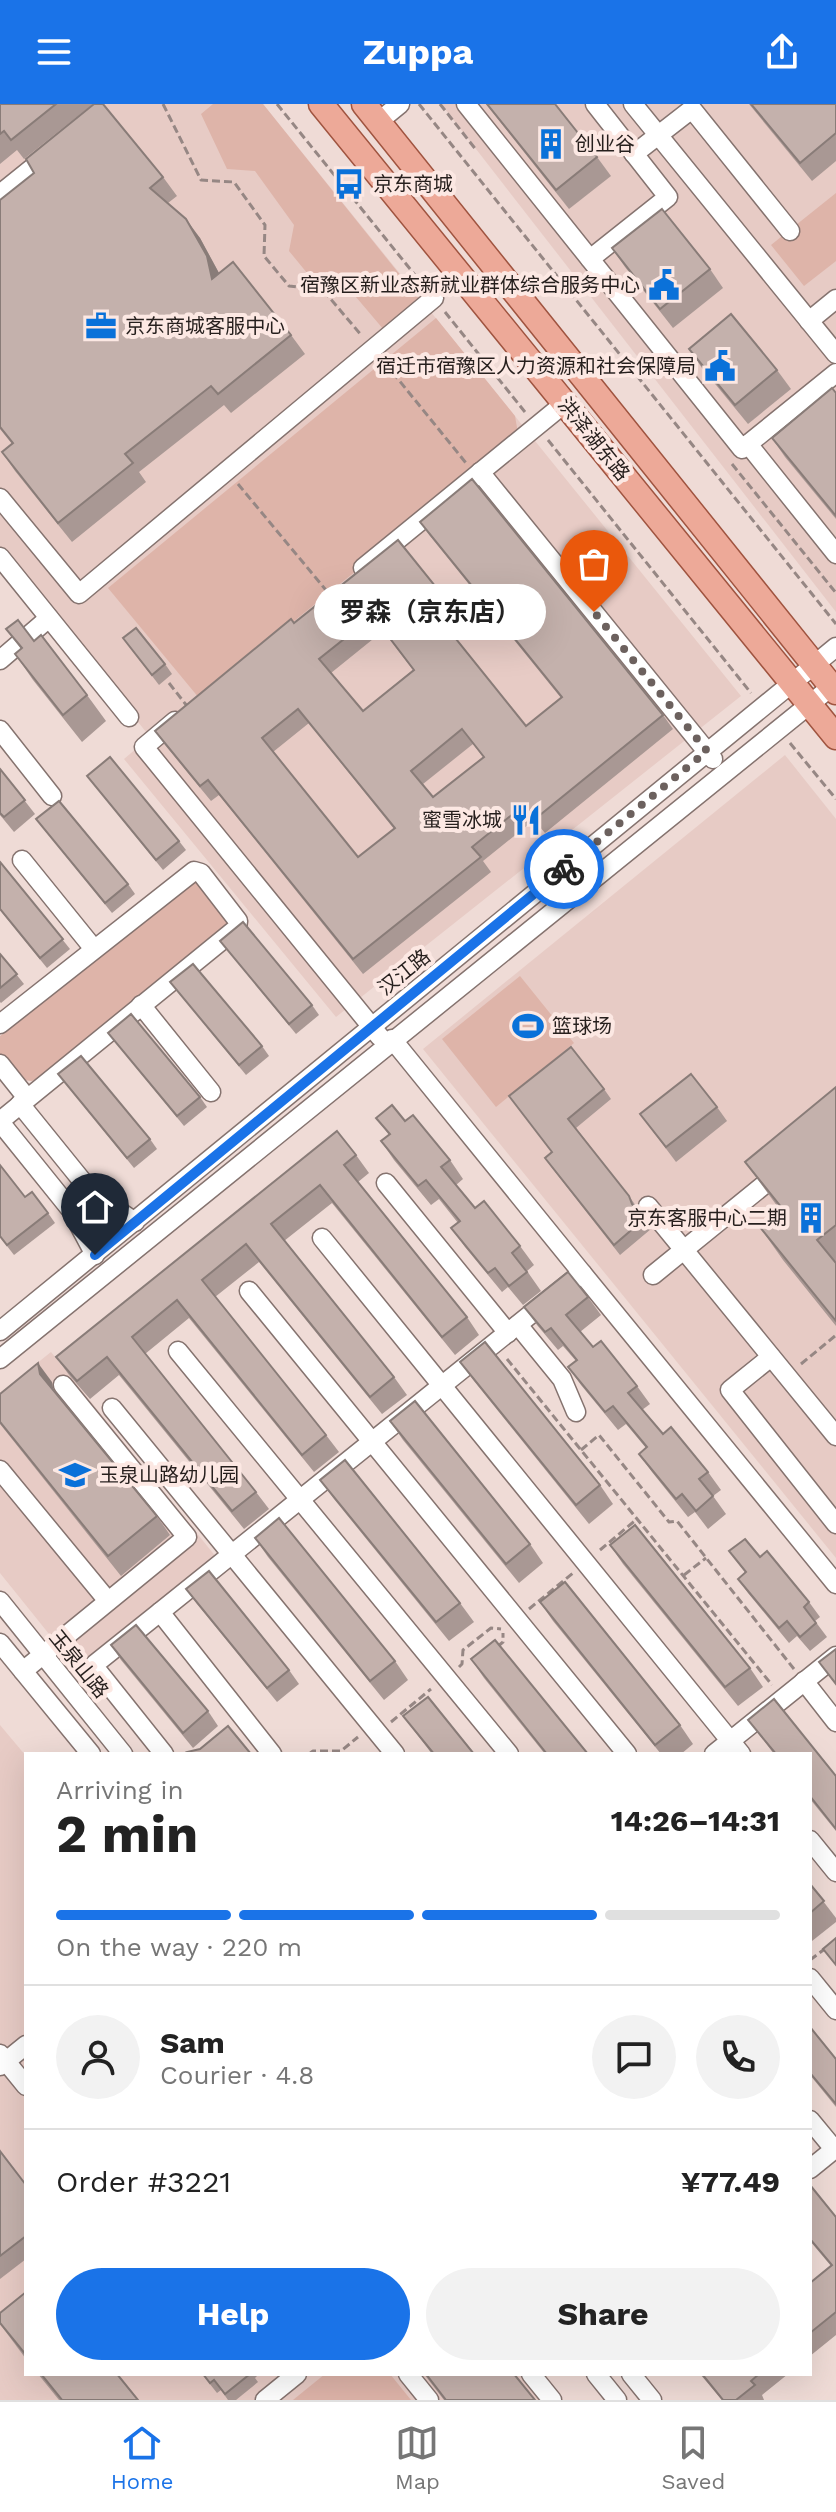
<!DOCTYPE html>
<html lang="en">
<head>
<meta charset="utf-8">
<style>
  :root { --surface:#fff; --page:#f2f2f2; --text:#222; --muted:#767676; --line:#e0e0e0; --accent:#1a73e8 }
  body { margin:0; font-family:"Work Sans","Noto Sans SC",sans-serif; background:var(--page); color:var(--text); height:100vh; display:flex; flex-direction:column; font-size:30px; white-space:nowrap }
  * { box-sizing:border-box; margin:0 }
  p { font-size:26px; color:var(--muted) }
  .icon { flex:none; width:44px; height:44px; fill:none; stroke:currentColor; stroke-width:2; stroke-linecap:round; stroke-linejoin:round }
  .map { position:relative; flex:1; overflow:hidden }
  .details { position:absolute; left:24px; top:1648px; width:788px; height:624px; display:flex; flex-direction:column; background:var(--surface); border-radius:0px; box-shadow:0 8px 32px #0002 }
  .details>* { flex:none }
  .pin { position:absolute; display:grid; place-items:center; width:68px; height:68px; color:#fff; margin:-82px -34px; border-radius:50% 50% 50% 0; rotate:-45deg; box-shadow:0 0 8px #0007 }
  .pin .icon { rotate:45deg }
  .courier { position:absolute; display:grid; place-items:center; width:80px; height:80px; margin:-40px; border:6px solid #1a73e8; border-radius:50%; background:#fff; color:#222; box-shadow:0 2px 10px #0007 }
  .bubble { position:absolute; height:56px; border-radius:28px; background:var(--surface); box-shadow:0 8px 32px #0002; font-size:26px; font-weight:700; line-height:56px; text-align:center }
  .summary em { font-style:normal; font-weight:700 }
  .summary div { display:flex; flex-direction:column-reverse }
  .summary { display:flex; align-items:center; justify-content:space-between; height:136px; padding:0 32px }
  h1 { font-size:52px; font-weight:700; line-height:60px }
  .bar { display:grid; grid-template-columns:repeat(4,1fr); gap:12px 8px; align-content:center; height:96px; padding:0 32px }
  .bar i { height:10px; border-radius:6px; background:var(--line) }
  .bar .active { background:var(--accent) }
  .bar p { grid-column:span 4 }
  .line { display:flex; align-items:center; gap:20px; padding:0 32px; border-top:2px solid var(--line) }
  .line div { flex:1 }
  .round { display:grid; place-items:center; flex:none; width:84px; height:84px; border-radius:42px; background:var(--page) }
  .action { display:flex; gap:16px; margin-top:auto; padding:16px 32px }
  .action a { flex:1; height:92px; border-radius:48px; background:var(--accent); color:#fff; font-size:32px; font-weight:700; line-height:92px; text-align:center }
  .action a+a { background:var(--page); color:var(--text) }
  header { display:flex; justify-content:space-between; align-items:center; height:104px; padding:0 32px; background:var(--accent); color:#fff; font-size:36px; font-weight:700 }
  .dock { display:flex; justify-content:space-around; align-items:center; height:112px; border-top:2px solid var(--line); background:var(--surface); font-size:22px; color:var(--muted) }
  .dock a { display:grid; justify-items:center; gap:4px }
  .dock .active { color:var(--accent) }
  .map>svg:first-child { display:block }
</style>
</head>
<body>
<header><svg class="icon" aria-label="menu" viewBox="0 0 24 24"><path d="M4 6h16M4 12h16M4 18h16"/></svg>Zuppa<svg class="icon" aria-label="share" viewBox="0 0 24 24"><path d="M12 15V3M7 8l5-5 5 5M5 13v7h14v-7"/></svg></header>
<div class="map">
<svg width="836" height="2296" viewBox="0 0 836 2296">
  <rect width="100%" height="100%" fill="#efdbd6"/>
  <g fill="#e7cbc5">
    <path d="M0 0H263L741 592 336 913 124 655 150 633 0 445Z"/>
    <path d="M441 0H836V508Z"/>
    <path d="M785 651 836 715V1454L423 945Z"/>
    <path d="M51 1248 216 1453 78 1566 0 1469V1289Z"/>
    <path d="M0 1621 26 1652V2270H533L555 2296H0Z"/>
  </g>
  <g fill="#deb4a9">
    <path d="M213 0H263L421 197 384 226 339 173 312 175 289 147 294 121 255 67 227 65 201 10Z"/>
    <path d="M836 89V157L804 182 771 141Z"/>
    <path d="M436 214 515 312 519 335 199 594 108 484Z"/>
    <path d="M195 778 205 780 229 816 224 824 38 974 32 977 21 976 0 950V932Z"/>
    <path d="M520 872 574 939 496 1003 442 935Z"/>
    <path d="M325 2270H390L411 2296H293Z"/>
  </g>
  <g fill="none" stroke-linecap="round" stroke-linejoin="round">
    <defs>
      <g id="minor">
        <path d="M466 0 742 345 836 269"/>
        <path d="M633 0 836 250"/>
        <path d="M378 18 400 0"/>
        <path d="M634 50 692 5 790 127"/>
        <path d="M0 90 51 49"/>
        <path d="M590 155 668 93 595 0"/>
        <path d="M809 217 836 195"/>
        <path d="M748 340 836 450"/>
        <path d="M480 368 713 655"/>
        <path d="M0 394 79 490 434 194"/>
        <path d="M0 453 129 613"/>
        <path d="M363 464 565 299"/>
        <path d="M0 556 49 514"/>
        <path d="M175 617 144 643 380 933"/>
        <path d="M0 626 52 692"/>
        <path d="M22 756 94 845"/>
        <path d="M141 901 211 988"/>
        <path d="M0 920 194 767 201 769 238 817 237 824 0 1017"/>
        <path d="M392 935 582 1169"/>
        <path d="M0 960 27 994"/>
        <path d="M20 1000 92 1089 135 1118"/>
        <path d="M0 1018 71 1106 95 1151"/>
        <path d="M386 1079 508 1229"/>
        <path d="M648 1102 836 1332"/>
        <path d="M322 1134 741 1650"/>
        <path d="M653 1171 781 1067"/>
        <path d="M249 1187 627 1650"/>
        <path d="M518 1221 562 1275 576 1308"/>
        <path d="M0 1227 836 543"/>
        <path d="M178 1247 509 1650"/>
        <path d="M771 1253 730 1286 836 1420"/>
        <path d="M0 1255 836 579"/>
        <path d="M112 1304 395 1650"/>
        <path d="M0 1366 108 1497"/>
        <path d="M0 1497 123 1650"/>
        <path d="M160 1508 95 1560 97 1566 164 1650"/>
        <path d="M0 1539 91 1650"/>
        <path d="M23 1567 187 1433 63 1281"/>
        <path d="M804 1577 836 1618"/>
        <path d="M272 1650 160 1508 582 1169 836 1480"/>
        <path d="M714 1650 836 1552"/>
        <path d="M810 1736 836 1768"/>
        <path d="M810 1874 836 1906"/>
        <path d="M0 1950 26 1982"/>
        <path d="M0 1962 26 1941"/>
        <path d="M810 2016 834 2045"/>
        <path d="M810 2065 836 2044"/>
        <path d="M408 2270 429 2296"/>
        <path d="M531 2270 552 2296"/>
        <path d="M596 2270 617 2296"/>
        <path d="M631 2270 652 2296"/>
        <path d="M265 2296 297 2270"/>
      </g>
      <g id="major">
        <path d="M321 0 836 633"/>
        <path d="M364 0 836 588"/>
      </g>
    </defs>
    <use href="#minor" stroke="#85736f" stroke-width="21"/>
    <use href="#major" stroke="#a05440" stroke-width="27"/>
    <g stroke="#968784" stroke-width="3" stroke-dasharray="8 4" stroke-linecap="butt">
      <path d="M163 0 201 76 234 78 265 121 264 152 289 182 323 186 362 232"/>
      <path d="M277 0 423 181"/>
      <path d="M419 0 836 520"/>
      <path d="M440 0 477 47"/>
      <path d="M445 208 525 308"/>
      <path d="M385 259 466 359"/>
      <path d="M548 336 751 589"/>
      <path d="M732 360 836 489"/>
      <path d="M238 380 330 491"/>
      <path d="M169 579 187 602"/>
      <path d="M790 639 836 695"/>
      <path d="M507 1255 772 1581"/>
      <path d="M801 1260 835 1232"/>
      <path d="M581 1346 599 1331 669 1418 677 1417 794 1565"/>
      <path d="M600 1446 637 1415"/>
      <path d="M684 1471 706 1454"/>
      <path d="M529 1505 573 1469"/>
      <path d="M497 1543 503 1538V1529"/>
      <path d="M459 1563 462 1560 463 1546 491 1524 501 1525"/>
      <path d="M391 1618 431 1585"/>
      <path d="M309 1650 313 1647H341L358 1633"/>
      <path d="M810 1856 826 1844"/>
    </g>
    <use href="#minor" stroke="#fff" stroke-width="18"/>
    <use href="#major" stroke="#eda998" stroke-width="24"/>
  </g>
  <g fill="#a99894" fill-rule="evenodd">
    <path d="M0 0H93L24 55 17 46 0 60Z"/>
    <path d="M486 0H555L597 53 611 72 569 105Z"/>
    <path d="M749 0H836V57L812 77Z"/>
    <path d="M163 73 177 92 168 99 200 134 219 169 291 231 305 250 231 309 224 301 139 368 146 378 72 438 15 367 2 348 12 340 0 325V96Z"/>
    <path d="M612 144 710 165 723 184 673 224 625 163Z"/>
    <path d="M689 245 777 266 791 285 748 320 702 264Z"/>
    <path d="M836 289V415L785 353 772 334Z"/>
    <path d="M420 418 663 611 673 625 545 729 534 716 483 757 491 768 363 870 219 691 211 697 165 641 155 627 294 519 440 488 450 503 438 513 526 622 561 594 430 432ZM383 527 413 566 363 607 331 569ZM309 619 394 725 358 753 273 648ZM473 640 483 653 433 693 423 680Z"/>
    <path d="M6 525 34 537 87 591 106 617 82 638 33 576 15 550 21 545Z"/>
    <path d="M123 534 165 560 172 570 159 581Z"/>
    <path d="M0 665 35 710 14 728 0 711Z"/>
    <path d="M87 672 179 737 186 746 163 766Z"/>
    <path d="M36 715 128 780 135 790 112 809Z"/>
    <path d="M0 758 70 845 47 864 0 806Z"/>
    <path d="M220 837 312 901 319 911 296 930Z"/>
    <path d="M0 850 24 880 1 899 0 898Z"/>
    <path d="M170 878 262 942 269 952 246 971Z"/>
    <path d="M108 929 200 993 207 1003 184 1022Z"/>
    <path d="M58 970 150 1035 157 1045 134 1064Z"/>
    <path d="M836 983V1222L783 1156 759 1122 780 1106 745 1058Z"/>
    <path d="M604 985 611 995 576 1024 629 1092 636 1102 638 1107 651 1125 620 1151 552 1064 545 1054 552 1048 509 992Z"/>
    <path d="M717 1003 727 1017 676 1058 640 1010Z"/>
    <path d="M376 1014 405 1017 450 1056 463 1075 456 1081 475 1104 520 1142 534 1161 527 1167 541 1187 523 1201 508 1183 502 1188 465 1143 451 1124 458 1119 439 1095 431 1101 394 1056 381 1037 389 1031Z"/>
    <path d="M356 1051 369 1069 358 1078 467 1213 479 1231 455 1251 332 1099 284 1137 394 1273 407 1291 382 1310 259 1158 215 1193 326 1331 339 1348 314 1368 189 1214 145 1250 256 1388 269 1405 244 1425 119 1271 90 1295 69 1271 56 1253Z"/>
    <path d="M70 1085 82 1094 86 1099 82 1102Z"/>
    <path d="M48 1109 55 1119 14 1151 0 1133Z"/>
    <path d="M588 1193 601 1211 580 1228 593 1243 637 1282 650 1300 642 1306 663 1330 708 1368 721 1386 713 1392 726 1410 708 1425 695 1408 688 1413 652 1368 639 1350 646 1344 626 1320 618 1326 581 1281 568 1263 576 1257 563 1242 558 1246 537 1221 524 1203Z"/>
    <path d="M460 1258 600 1381 613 1400 589 1420 474 1277Z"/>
    <path d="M52 1278 53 1285 157 1412 170 1431 121 1472 0 1320V1290Z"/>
    <path d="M390 1317 530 1440 543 1459 519 1479 403 1336Z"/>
    <path d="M320 1376 460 1499 474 1518 449 1537 334 1395Z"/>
    <path d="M255 1434 395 1557 408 1576 384 1596 268 1453Z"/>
    <path d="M610 1441 750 1564 763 1583 738 1602 623 1460Z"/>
    <path d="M729 1447 760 1453 809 1498 820 1513 815 1517 827 1533 810 1547 797 1532 789 1539 748 1489 738 1475 745 1468Z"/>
    <path d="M186 1485 289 1566 299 1580 277 1598 197 1500Z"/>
    <path d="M540 1498 680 1621 693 1640 681 1650H661L553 1517Z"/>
    <path d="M111 1541 208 1607 218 1622 193 1644 121 1556Z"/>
    <path d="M471 1555 588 1650H545L484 1574Z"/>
    <path d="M774 1595 836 1672V1727L810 1695V1650H774L748 1616Z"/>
    <path d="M403 1612 474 1650H432Z"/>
    <path d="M810 1780 836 1814V1818L812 1837 810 1835Z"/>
    <path d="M810 1923 836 1955V2003L810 1971Z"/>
    <path d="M0 2047 26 2081V2155L0 2175Z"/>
    <path d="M810 2081 836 2113V2231L810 2252V2179L831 2162 810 2137Z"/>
    <path d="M26 2188V2255L0 2220Z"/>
    <path d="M38 2270H117L138 2296H59Z"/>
    <path d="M202 2270H259L255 2274 258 2278 236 2296H228L221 2286 217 2289Z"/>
    <path d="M424 2270H514L535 2296H444Z"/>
    <path d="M700 2270H788L762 2291 764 2296H722Z"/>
  </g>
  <g fill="#897c78">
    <path d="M186 115 200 134 220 171 212 175Z"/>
    <path d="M38 1259 52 1278 54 1289 40 1270Z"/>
  </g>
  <g fill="#c4b1ac" stroke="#897c78" stroke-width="2" fill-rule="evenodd">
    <path d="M0 0H56L11 36 4 27 0 30Z"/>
    <path d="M94 0H103L163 73 150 84 186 115 207 152 212 175 233 158 291 231 218 290 211 282 125 350 133 359 58 419 2 348 13 339 0 323V96L34 69 26 55Z"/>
    <path d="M487 0H555L597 53 556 86Z"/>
    <path d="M751 0H836V29L800 59Z"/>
    <path d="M662 105 710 165 660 205 612 144Z"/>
    <path d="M731 210 777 266 735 301 689 245Z"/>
    <path d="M832 284 836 289V412L772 334Z"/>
    <path d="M472 375 663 611 535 715 524 701 472 743 481 753 353 855 208 676 200 682 155 627 291 515 294 519 398 436 440 488 427 499 526 622 562 593 420 418ZM373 512 414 566 363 607 319 555ZM298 605 395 724 358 753 262 634ZM462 625 484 653 433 693 411 667Z"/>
    <path d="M18 516 34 537 41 531 87 591 63 611 15 550 22 544 6 525Z"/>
    <path d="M136 524 165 560 152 571 123 534Z"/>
    <path d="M110 653 179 737 156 756 87 672Z"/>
    <path d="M0 665 25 696 4 713 0 709Z"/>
    <path d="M59 697 128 780 105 799 36 715Z"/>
    <path d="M0 758 63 835 40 854 0 805Z"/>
    <path d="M243 818 312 901 289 920 220 837Z"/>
    <path d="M0 850 17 870 0 884Z"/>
    <path d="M193 860 262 942 239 961 170 878Z"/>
    <path d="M131 910 200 993 177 1012 108 929Z"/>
    <path d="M571 943 604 985 568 1015 629 1092 632 1100 644 1115 614 1141 545 1054 552 1048 509 992Z"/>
    <path d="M81 952 150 1035 127 1054 58 970Z"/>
    <path d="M691 970 717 1003 666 1043 640 1010Z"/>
    <path d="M836 983V1121L817 1136 836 1159V1217L759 1122 782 1104 745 1058Z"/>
    <path d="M392 1001 405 1017 413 1011 450 1056 441 1063 475 1104 484 1097 520 1142 512 1149 527 1168 509 1182 495 1164 488 1169 451 1124 460 1117 426 1076 418 1082 381 1037 390 1030 376 1014Z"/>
    <path d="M337 1027 356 1051 344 1061 467 1213 442 1233 320 1081 271 1120 394 1273 370 1293 246 1140 202 1176 326 1331 302 1351 177 1196 132 1233 256 1388 232 1407 107 1253 77 1277 56 1253Z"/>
    <path d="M0 1061 25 1093 32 1088 48 1109 7 1141 0 1132Z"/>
    <path d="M72 1083 82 1094 79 1097 70 1085Z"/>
    <path d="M568 1168 588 1193 566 1211 593 1243 601 1237 637 1282 628 1289 663 1330 671 1323 708 1368 699 1375 713 1392 696 1407 682 1390 676 1395 639 1350 647 1343 613 1302 605 1308 568 1263 577 1256 551 1224 545 1228 524 1203Z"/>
    <path d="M485 1238 600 1381 576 1401 460 1258Z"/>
    <path d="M38 1259 40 1270 157 1412 108 1452 0 1318V1290Z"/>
    <path d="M415 1297 530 1440 506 1460 390 1317Z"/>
    <path d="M345 1356 460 1499 436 1518 320 1376Z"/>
    <path d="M279 1414 395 1557 370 1577 255 1434Z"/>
    <path d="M635 1421 750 1564 725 1583 610 1441Z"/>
    <path d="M745 1435 760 1453 767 1447 809 1498 804 1503 816 1519 800 1533 787 1517 779 1524 738 1475 746 1468 729 1447Z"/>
    <path d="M209 1467 289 1566 267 1584 186 1485Z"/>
    <path d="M565 1478 680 1621 655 1641 540 1498Z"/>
    <path d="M136 1521 208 1607 183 1629 111 1541Z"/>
    <path d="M495 1536 588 1650H547L471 1555Z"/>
    <path d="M836 1545V1580L819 1558Z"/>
    <path d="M428 1593 474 1650H434L403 1612Z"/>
    <path d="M774 1595 836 1672V1725L810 1692V1650H776L748 1616Z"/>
    <path d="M228 1622 251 1650H189L187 1648 200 1645Z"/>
    <path d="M810 1780 824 1797 810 1809Z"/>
    <path d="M836 1834V1861L823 1845Z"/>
    <path d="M810 1923 836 1955V2000L810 1969Z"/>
    <path d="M0 2047 26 2081V2132L0 2152Z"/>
    <path d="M810 2081 836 2113V2208L810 2229V2179L832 2161 810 2135Z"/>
    <path d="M26 2188V2251L0 2219V2209Z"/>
    <path d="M41 2270H117L138 2296H62Z"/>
    <path d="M203 2270H250L225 2290 214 2276 210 2279Z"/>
    <path d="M426 2270H514L535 2296H446Z"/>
    <path d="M702 2270H759L751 2277 755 2281 736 2296H723Z"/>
  </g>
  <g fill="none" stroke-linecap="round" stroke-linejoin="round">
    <path stroke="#6c615e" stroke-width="8" stroke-dasharray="0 14.4" d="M564 765 707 647 594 508"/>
    <path stroke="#1a73e8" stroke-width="10" d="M95 1151 564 765"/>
  </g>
  <defs>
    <symbol id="building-bare" viewBox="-9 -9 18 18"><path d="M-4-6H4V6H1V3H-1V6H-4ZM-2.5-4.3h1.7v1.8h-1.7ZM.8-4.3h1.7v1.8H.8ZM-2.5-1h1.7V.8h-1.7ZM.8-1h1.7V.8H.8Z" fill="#0a71d9" stroke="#fce8e3" stroke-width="2.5" paint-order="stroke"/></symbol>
    <symbol id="bus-bare" viewBox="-9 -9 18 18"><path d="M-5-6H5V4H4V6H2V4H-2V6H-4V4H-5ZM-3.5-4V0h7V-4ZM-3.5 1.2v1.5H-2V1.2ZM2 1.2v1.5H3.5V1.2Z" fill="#0a71d9" stroke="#fce8e3" stroke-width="2.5" paint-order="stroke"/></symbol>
    <symbol id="civic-bare" viewBox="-9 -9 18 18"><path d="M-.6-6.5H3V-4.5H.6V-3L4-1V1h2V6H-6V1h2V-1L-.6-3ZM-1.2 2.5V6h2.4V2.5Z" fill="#0a71d9" stroke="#fce8e3" stroke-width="2.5" paint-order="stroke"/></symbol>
    <symbol id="office-bare" viewBox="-9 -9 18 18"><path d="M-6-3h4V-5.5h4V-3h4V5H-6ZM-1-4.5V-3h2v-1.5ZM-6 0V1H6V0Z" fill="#0a71d9" stroke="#fce8e3" stroke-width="2.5" paint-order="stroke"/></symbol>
    <symbol id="restaurant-bare" viewBox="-9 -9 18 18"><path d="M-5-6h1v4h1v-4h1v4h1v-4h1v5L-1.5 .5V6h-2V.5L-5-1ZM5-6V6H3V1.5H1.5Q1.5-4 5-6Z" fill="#0a71d9" stroke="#fce8e3" stroke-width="2.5" paint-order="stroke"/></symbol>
    <symbol id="stadium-bare" viewBox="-9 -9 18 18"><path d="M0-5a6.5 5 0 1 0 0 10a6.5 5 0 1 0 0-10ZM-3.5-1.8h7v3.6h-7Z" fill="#0a71d9" stroke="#fce8e3" stroke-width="2.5" paint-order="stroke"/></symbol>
    <symbol id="school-bare" viewBox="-9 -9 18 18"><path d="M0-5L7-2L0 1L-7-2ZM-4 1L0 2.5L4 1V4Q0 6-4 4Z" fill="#0a71d9" stroke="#fce8e3" stroke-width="2.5" paint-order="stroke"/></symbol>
  </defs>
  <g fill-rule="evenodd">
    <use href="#building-bare" x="529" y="18" width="44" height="44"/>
    <use href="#bus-bare" x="327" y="58" width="44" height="44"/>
    <use href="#civic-bare" x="642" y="159" width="44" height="44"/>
    <use href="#office-bare" x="79" y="200" width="44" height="44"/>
    <use href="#civic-bare" x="698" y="240" width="44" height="44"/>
    <use href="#restaurant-bare" x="504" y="694" width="44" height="44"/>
    <use href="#stadium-bare" x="506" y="900" width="44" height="44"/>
    <use href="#building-bare" x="789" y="1092" width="44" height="44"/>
    <use href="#school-bare" x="53" y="1349" width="44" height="44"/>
  </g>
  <g text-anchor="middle" stroke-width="8" stroke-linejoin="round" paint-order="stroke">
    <g font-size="20" fill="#261f1d" stroke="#fce8e3" text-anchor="start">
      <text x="575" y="47">创业谷</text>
      <text x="373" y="87">京东商城</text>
      <text x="640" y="188" text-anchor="end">宿豫区新业态新就业群体综合服务中心</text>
      <text x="125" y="229">京东商城客服中心</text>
      <text x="696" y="269" text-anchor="end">宿迁市宿豫区人力资源和社会保障局</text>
      <text x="502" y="723" text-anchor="end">蜜雪冰城</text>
      <text x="552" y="929">篮球场</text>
      <text x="787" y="1121" text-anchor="end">京东客服中心二期</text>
      <text x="99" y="1378">玉泉山路幼儿园</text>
    </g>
    <g font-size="20" fill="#261f1d" stroke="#fce8e3">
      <text transform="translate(594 335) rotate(51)" y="7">洪泽湖东路</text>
      <text transform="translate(404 868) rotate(-39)" y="7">汉江路</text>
      <text transform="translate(79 1560) rotate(51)" y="7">玉泉山路</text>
    </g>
  </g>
</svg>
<div class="pin" style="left:594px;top:508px;background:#ea580c"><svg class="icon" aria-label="bag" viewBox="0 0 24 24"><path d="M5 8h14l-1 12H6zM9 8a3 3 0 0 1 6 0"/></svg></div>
<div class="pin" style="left:95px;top:1151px;background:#1f2937"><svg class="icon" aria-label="home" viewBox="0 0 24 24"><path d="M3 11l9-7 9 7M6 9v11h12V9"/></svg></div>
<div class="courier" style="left:564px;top:765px"><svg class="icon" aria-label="bike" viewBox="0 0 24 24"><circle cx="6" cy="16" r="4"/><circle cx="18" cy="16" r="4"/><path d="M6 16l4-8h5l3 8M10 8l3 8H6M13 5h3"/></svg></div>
<div class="bubble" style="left:314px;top:480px;width:232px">罗森（京东店）</div>
<section class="details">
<div class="summary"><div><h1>2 min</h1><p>Arriving in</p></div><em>14:26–14:31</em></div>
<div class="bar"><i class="active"></i><i class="active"></i><i class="active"></i><i></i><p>On the way · 220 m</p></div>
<div class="line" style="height:144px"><a class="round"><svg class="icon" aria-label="person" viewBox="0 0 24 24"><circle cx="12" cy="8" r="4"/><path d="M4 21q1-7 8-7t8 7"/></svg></a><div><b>Sam</b><p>Courier · 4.8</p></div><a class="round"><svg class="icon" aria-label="chat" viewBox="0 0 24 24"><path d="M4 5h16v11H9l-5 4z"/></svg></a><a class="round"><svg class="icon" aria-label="phone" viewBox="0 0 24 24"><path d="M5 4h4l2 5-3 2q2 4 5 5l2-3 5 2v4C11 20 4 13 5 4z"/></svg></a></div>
<div class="line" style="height:104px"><div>Order #3221</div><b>¥77.49</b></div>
<div class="action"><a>Help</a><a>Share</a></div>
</section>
</div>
<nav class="dock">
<a class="active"><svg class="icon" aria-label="home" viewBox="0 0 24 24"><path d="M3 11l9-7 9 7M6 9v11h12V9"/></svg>Home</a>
<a><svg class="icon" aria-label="map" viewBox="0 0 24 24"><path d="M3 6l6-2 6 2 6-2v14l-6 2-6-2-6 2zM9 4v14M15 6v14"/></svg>Map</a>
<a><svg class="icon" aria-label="saved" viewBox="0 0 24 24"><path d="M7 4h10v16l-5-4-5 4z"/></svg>Saved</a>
</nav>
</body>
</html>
